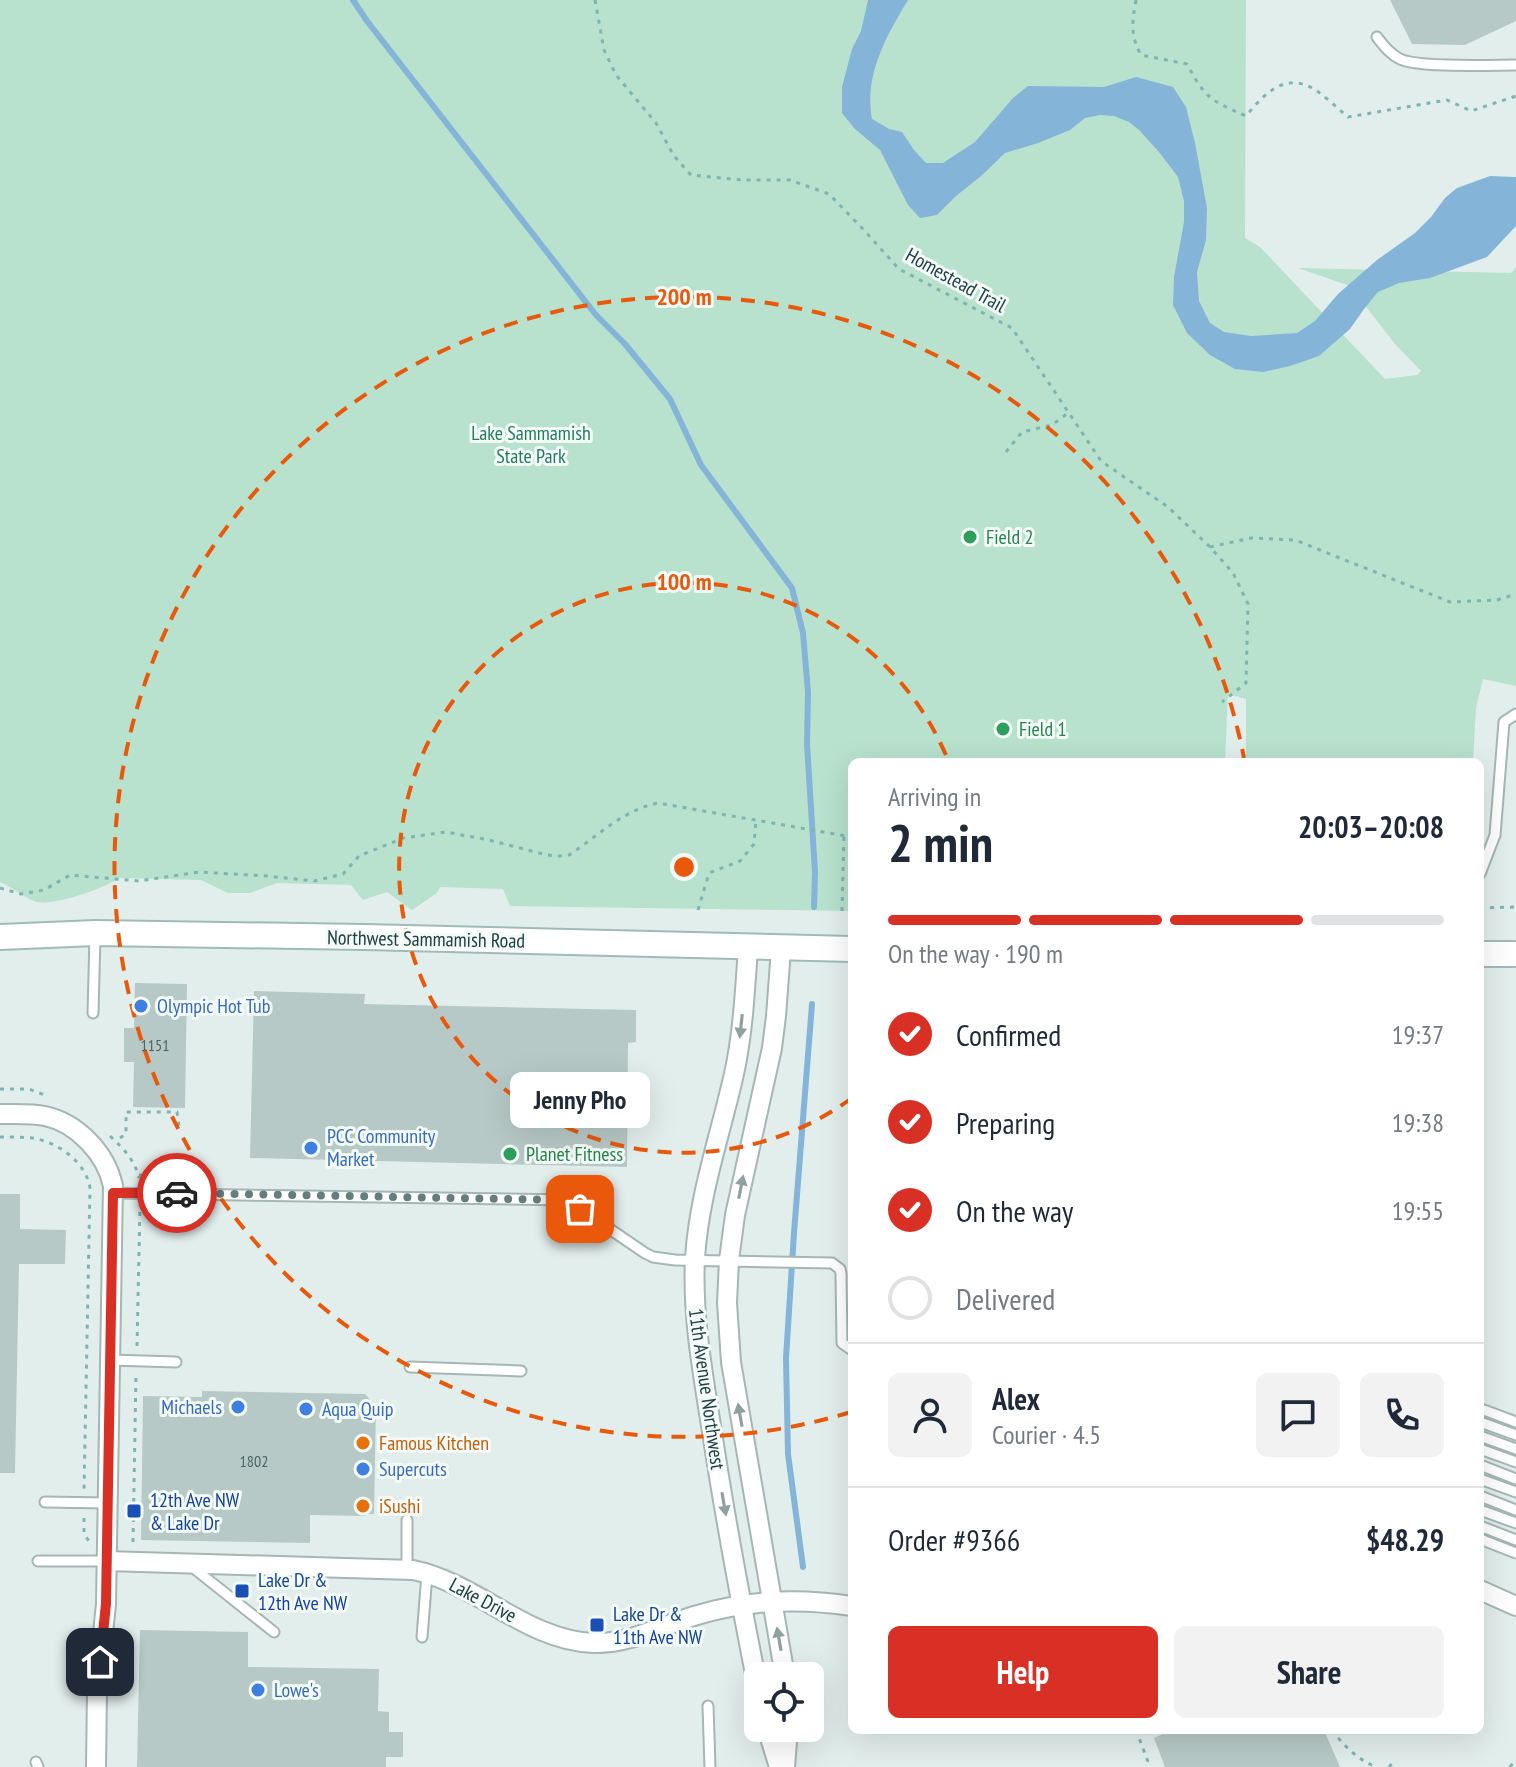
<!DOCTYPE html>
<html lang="en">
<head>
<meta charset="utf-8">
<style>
  :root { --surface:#fff; --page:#f2f2f3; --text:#1f2937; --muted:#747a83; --line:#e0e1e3; --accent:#d93025 }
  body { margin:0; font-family:"PT Sans Narrow",sans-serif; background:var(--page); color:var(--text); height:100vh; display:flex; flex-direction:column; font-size:30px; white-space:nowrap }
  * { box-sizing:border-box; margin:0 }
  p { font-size:26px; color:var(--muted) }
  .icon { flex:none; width:44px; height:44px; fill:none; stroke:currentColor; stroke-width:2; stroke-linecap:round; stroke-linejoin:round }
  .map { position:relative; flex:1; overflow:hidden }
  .drawer { position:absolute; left:848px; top:758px; width:636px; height:976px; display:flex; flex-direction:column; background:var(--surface); border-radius:12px; box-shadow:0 8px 32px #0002 }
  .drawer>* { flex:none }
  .tools { position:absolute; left:744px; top:1662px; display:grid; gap:16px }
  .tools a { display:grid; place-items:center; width:80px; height:80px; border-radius:12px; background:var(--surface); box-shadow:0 8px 32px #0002; font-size:40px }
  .pin { position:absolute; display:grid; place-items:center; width:68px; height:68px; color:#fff; margin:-34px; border-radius:16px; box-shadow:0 4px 12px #0006 }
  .courier { position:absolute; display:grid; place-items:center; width:80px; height:80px; margin:-40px; border:6px solid #d93025; border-radius:50%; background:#fff; color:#222; box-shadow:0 2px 10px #0007 }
  .bubble { position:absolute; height:56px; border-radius:12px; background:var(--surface); box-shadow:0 8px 32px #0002; font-size:26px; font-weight:800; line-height:56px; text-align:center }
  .headline em { font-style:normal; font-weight:800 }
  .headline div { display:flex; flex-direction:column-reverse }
  .headline { display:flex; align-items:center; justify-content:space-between; height:136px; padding:0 40px }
  h1 { font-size:52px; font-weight:800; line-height:60px }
  .bar { display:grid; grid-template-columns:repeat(4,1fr); gap:12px 8px; align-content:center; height:96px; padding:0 40px }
  .bar i { height:10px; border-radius:6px; background:var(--line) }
  .bar .selected { background:var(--accent) }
  .bar p { grid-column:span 4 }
  .line { display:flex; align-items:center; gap:20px; padding:0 40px; border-top:2px solid var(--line) }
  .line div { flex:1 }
  .round { display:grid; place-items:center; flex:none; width:84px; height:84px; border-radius:12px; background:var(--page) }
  ol { padding:0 40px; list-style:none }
  li { display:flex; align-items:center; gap:24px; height:88px }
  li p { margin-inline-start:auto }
  li .icon { padding:8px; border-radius:50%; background:var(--accent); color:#fff; stroke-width:4 }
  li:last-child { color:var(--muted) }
  li i { width:44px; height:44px; border:4px solid var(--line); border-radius:50% }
  .button { display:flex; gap:16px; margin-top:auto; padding:16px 40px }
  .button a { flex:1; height:92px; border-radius:12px; background:var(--accent); color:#fff; font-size:32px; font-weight:800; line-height:92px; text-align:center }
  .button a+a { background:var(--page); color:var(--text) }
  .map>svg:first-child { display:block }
</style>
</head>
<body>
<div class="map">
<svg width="1516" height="1767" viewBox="0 0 1516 1767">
  <rect width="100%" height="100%" fill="#e2eeec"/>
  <path fill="#b8e1ce" d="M0 0H1246L1245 238 1260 247 1385 379 1417 375 1421 371 1395 344 1350 286 1298 268 1511 273 1516 267V686L1483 679 1476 708 1473 762H1246V699L1228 694 1225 762H852V911L510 906 503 889 440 887 437 893 412 910 387 892 363 900 351 885 277 883 250 893H228L201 880 119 878C105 888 50 908 34 901 22 896 12 887 0 882Z"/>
  <path fill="#84b5d9" d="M868 0H908C886 36 864 76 872 119L889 129 902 132 914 150 926 163H943L975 142 1013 98 1028 86 1104 87 1136 77 1173 87 1186 107 1195 143 1207 208 1206 240 1197 272 1199 301 1210 323 1224 332 1251 336 1297 333 1315 321 1338 294 1377 260 1415 233 1431 217 1445 198 1457 188 1490 176 1516 177V226L1487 257 1430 278 1399 283 1378 292 1364 309 1350 329 1319 356 1290 366 1263 372 1235 369 1210 355 1187 333 1173 305 1174 277 1184 222V201L1178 177 1159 152 1139 130 1129 122 1114 116 1100 115 1085 118 1070 130 1038 143 1005 153 981 176 956 196 937 215 920 218 908 205 880 150 855 129 842 113V87L852 49 861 31Z"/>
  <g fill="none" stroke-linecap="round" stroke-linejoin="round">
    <g stroke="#84b5d9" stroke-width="6">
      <path d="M353 0 367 21 596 315 625 344 670 399 701 465 792 588 803 633 808 692 807 744 815 872 814 907"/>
      <path d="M803 1567 788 1454 786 1358 794 1233 812 1004"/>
    </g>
  </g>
  <g fill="#b7c9c6">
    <path d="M1390 0H1516V21L1465 45 1412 44Z"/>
    <path d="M135 983 187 984 185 1108 133 1107 134 1062H124V1028H134Z"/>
    <path d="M254 991 365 994 364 1004 636 1010V1042L628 1043 627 1167 250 1158Z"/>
    <path d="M0 1194H20V1229L66 1230 65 1264H19L15 1473H0Z"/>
    <path d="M202 1391 365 1394 376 1406 374 1514H366V1516L310 1515V1543L141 1540 143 1396 202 1397Z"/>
    <path d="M140 1630 248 1632V1667L379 1669 378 1711 389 1712V1732H403V1757H386V1767H137Z"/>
    <path d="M1171 1730H1324L1340 1767H1165L1154 1738Z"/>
  </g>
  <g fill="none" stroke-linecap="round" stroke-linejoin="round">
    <defs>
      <g id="lane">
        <path d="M1377 37C1384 46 1390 54 1400 59 1418 68 1492 65 1516 65"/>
        <path d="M1480 874 1495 835 1504 722 1516 714"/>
        <path d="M93 1013 95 936"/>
        <path d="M113 1193 567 1200 645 1253 653 1257 675 1260 832 1263 840 1269 841 1274 842 1343 852 1350"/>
        <path d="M110 1360 176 1362"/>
        <path d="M410 1367 521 1371"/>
        <path d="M1484 1410 1516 1422"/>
        <path d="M1480 1422 1516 1435"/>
        <path d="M1480 1436 1516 1449"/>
        <path d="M1480 1449 1516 1462"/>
        <path d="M1480 1465 1516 1479"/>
        <path d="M1480 1479 1516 1492"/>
        <path d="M1480 1496 1516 1510"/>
        <path d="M45 1502 107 1503"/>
        <path d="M1480 1510 1516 1523"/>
        <path d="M407 1520V1570"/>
        <path d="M1480 1526 1516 1540"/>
        <path d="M1480 1539 1516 1553"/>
        <path d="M38 1561H106"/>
        <path d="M191 1566 274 1632"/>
        <path d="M422 1637 427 1574"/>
        <path d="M708 1706 710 1767"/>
        <path d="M36 1762 38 1767"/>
      </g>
      <g id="street">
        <path d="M748 948C745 990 743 1033 734 1074 720 1136 699 1195 695 1258 692 1317 703 1374 712 1432 725 1518 741 1603 758 1689"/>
        <path d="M781 949 776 1016 772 1048 735 1215 729 1260 727 1303 731 1362 785 1676"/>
        <path d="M0 1114C15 1114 30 1113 45 1116 77 1123 106 1153 113 1186L106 1604 97 1691 96 1767"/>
        <path d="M106 1561 413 1570C477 1583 527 1641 594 1643 630 1644 661 1626 694 1616 745 1600 799 1598 852 1606"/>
        <path d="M1480 1590 1516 1606"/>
        <path d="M767 1728 779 1767"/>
        <path d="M785 1767 788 1728"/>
      </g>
      <g id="secondary">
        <path d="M0 937 95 933 364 937 852 949"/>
        <path d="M1480 954H1516"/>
      </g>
    </defs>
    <use href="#lane" stroke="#a4b7b5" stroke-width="13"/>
    <use href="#street" stroke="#a4b7b5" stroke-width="22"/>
    <use href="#secondary" stroke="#9fbbb9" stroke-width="28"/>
    <g stroke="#7eb5b3" stroke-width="3" stroke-dasharray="4 6" stroke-linecap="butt">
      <path d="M595 0 604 50 616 75 656 123 674 156 691 175 742 180H790L829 194 862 228 899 269 1012 328 1101 461 1168 507 1210 547 1233 573 1248 604 1246 683 1222 702"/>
      <path d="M1136 0C1132 22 1130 35 1141 55L1187 64C1205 98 1211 101 1246 116 1261 98 1281 74 1308 86 1319 90 1338 109 1348 117L1447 100 1471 111 1516 96"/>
      <path d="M1006 452 1022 432 1052 425 1068 413"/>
      <path d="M1210 547 1251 538 1295 540 1450 602 1497 600 1516 594"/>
      <path d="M0 888 21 894 44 890 70 875 139 881 199 872 267 876 314 881 343 874 359 856 403 838 446 832 489 840 547 855 558 856 569 855C598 836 623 810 658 803L852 837"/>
      <path d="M1480 908 1516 907"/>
      <path d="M698 910 709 873 740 861 754 844 756 821"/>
      <path d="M842 911 844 835"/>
      <path d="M0 1089H29L47 1096"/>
      <path d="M110 1136C124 1149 134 1159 139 1178"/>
      <path d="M0 1137C10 1137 21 1137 32 1138 58 1142 86 1162 90 1188L84 1490"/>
      <path d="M120 1138 126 1134V1112H177L179 1126"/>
      <path d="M139 1175 179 1176"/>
      <path d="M137 1346 140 1205"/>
      <path d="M84 1518V1534L89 1541"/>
      <path d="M133 1542 136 1373"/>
      <path d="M1136 1730 1150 1767"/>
      <path d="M1332 1730C1344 1746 1357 1759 1376 1767"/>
      <path d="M1389 1767 1394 1761"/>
      <path d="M1510 1767 1516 1759"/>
    </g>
    <use href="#lane" stroke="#fff" stroke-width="9"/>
    <use href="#street" stroke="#fff" stroke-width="18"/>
    <use href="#secondary" stroke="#fff" stroke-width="24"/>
  </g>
  <defs><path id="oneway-solid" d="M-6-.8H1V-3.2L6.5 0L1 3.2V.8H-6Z" transform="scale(2)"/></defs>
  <g fill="#90a0a0">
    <use href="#oneway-solid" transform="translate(741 1026) rotate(96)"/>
    <use href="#oneway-solid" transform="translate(741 1187) rotate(-79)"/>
    <use href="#oneway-solid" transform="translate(740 1415) rotate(-100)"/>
    <use href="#oneway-solid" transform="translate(724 1504) rotate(80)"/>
    <use href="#oneway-solid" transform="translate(779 1639) rotate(-100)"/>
  </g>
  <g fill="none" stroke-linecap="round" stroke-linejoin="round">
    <path stroke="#647e7d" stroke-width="8" stroke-dasharray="0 14.4" d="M177 1193 567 1200 580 1209"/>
    <path stroke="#d93025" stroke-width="10" d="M100 1662 106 1604 113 1193H177"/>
  </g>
  <g fill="none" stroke="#e8590c" stroke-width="4" stroke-dasharray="14 10">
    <path d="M852 1098A285 285 0 1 1 948 760"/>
    <path d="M851 1412A570 570 0 1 1 1244 758"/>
  </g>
  <g fill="#2e9e5b" stroke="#f3faf8" stroke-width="3">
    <circle cx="970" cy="537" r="8"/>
    <circle cx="1003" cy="729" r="8"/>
    <circle cx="510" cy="1154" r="8"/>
  </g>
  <g fill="#3f7fe0" stroke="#f3faf8" stroke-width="3">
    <circle cx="141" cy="1006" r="8"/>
    <circle cx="311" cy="1148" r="8"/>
    <circle cx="238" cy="1407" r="8"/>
    <circle cx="306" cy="1409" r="8"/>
    <circle cx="363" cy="1469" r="8"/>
    <circle cx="258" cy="1690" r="8"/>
  </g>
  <g fill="#e8710a" stroke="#f3faf8" stroke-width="3">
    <circle cx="363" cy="1443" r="8"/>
    <circle cx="363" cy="1506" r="8"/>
  </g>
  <g fill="#1a4fb4" stroke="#f3faf8" stroke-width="3">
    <rect x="126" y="1503" width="16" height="16" rx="4"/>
    <rect x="234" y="1583" width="16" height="16" rx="4"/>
    <rect x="589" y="1617" width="16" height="16" rx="4"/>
  </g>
  <g text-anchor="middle" stroke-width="6" stroke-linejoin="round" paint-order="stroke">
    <g font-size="16" fill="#466362">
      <text x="155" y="1051">1151</text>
      <text x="254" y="1467">1802</text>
    </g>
    <g font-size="20" fill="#204141" stroke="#f3faf8">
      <text transform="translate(956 280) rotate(29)" y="7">Homestead Trail</text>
      <text transform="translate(426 939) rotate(1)" y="7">Northwest Sammamish Road</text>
      <text transform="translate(707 1389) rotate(82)" y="7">11th Avenue Northwest</text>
      <text transform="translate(483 1600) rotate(28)" y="7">Lake Drive</text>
    </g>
    <g font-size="20" fill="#257d5f" stroke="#f3faf8">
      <text x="531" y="440">Lake Sammamish<tspan x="531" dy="23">State Park</tspan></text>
    </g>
    <g font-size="20" fill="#27864d" stroke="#f3faf8" text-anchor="start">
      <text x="986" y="544">Field 2</text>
      <text x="1019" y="736">Field 1</text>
      <text x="526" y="1161">Planet Fitness</text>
    </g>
    <g font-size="20" fill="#366cbe" stroke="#f3faf8" text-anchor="start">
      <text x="157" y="1013">Olympic Hot Tub</text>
      <text x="327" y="1143">PCC Community<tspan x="327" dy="23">Market</tspan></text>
      <text x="222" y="1414" text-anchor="end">Michaels</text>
      <text x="322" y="1416">Aqua Quip</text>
      <text x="379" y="1476">Supercuts</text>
      <text x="274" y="1697">Lowe's</text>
    </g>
    <g font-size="20" fill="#c56008" stroke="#f3faf8" text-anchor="start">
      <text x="379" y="1450">Famous Kitchen</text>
      <text x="379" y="1513">iSushi</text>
    </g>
    <g font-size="20" fill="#164399" stroke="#f3faf8" text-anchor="start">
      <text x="150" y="1507">12th Ave NW<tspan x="150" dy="23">&amp; Lake Dr</tspan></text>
      <text x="258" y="1587">Lake Dr &amp;<tspan x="258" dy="23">12th Ave NW</tspan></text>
      <text x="613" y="1621">Lake Dr &amp;<tspan x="613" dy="23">11th Ave NW</tspan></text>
    </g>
  </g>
  <circle cx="684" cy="867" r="12" fill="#e8590c" stroke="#f3faf8" stroke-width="4"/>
  <g font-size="24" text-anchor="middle" font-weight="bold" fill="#e8590c" stroke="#f3faf8" stroke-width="6" stroke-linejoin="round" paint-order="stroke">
    <text x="684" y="305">200 m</text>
    <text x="684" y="590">100 m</text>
  </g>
</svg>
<div class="tools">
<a><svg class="icon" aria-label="locate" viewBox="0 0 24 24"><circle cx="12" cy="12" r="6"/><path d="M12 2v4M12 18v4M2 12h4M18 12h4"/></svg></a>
</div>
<div class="pin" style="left:580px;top:1209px;background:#ea580c"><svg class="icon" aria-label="bag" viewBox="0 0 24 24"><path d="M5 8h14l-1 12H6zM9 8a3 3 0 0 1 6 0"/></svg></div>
<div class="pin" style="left:100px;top:1662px;background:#1f2937"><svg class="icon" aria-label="home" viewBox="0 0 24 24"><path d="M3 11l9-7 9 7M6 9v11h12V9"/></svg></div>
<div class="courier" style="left:177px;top:1193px"><svg class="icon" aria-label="car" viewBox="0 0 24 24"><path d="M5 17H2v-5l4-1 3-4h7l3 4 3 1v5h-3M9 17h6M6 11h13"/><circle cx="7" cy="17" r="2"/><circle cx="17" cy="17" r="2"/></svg></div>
<div class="bubble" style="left:510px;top:1072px;width:140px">Jenny Pho</div>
<section class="drawer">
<div class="headline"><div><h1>2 min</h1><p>Arriving in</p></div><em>20:03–20:08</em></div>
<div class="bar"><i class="selected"></i><i class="selected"></i><i class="selected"></i><i></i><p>On the way · 190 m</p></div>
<ol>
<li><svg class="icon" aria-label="check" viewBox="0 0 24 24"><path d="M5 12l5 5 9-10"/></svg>Confirmed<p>19:37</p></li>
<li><svg class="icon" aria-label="check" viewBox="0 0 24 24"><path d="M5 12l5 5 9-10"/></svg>Preparing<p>19:38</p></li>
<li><svg class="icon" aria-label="check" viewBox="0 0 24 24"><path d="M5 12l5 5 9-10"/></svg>On the way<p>19:55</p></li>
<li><i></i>Delivered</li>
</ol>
<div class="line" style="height:144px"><a class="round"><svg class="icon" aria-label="person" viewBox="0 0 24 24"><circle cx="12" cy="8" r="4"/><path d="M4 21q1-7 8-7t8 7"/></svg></a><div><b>Alex</b><p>Courier · 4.5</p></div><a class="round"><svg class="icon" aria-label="chat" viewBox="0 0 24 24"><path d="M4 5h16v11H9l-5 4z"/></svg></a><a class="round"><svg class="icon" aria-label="phone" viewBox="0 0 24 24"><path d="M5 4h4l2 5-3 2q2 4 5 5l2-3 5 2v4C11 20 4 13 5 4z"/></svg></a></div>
<div class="line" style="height:104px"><div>Order #9366</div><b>$48.29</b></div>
<div class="button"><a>Help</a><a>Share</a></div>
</section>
</div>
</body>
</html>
